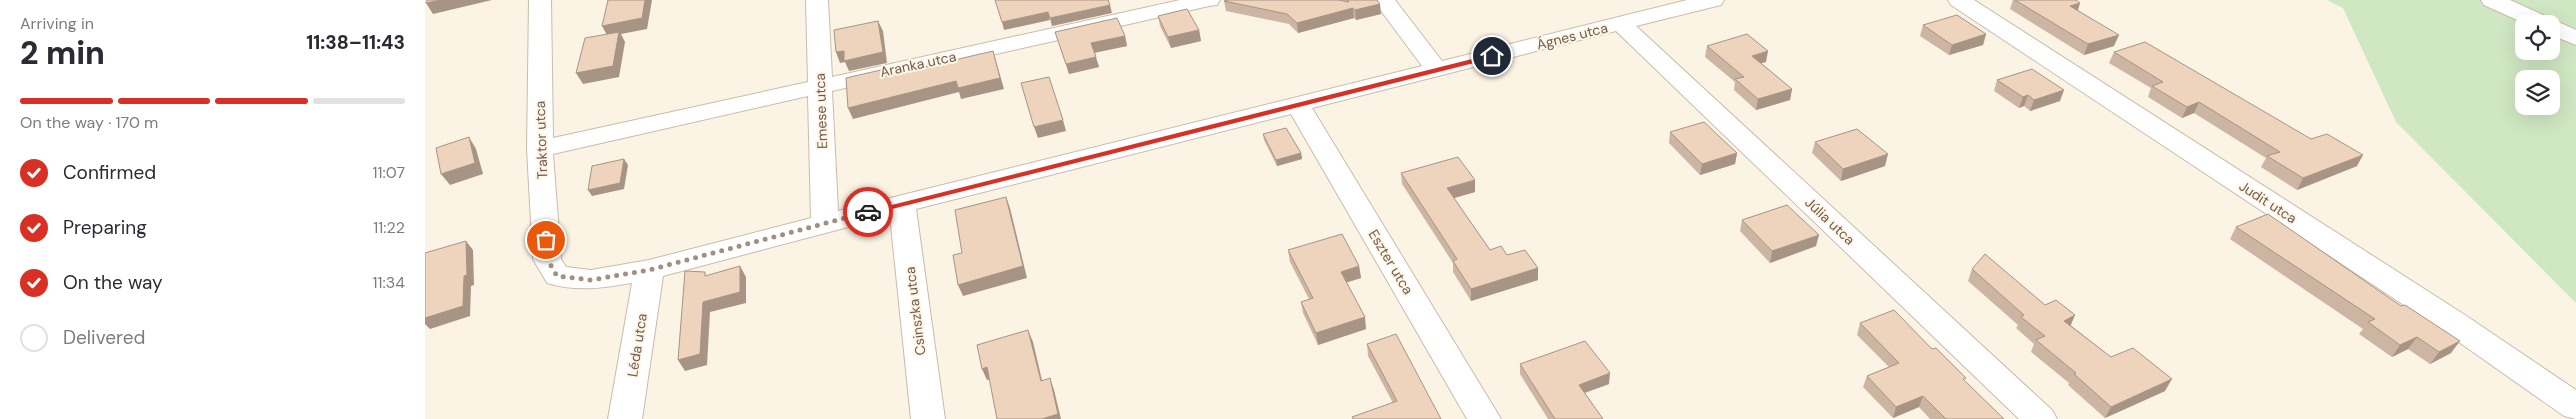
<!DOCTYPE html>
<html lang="en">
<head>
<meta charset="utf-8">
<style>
  :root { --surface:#fff; --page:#f7f7f7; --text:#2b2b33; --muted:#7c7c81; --line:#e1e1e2; --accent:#d93025 }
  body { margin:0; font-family:"DM Sans",sans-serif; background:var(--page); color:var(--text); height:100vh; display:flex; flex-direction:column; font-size:19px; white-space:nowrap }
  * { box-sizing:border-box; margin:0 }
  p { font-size:16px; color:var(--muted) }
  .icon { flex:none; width:28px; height:28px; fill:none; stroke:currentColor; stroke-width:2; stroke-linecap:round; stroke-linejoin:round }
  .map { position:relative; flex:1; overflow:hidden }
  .panel { display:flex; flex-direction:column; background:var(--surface); width:425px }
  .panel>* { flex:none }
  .buttons { position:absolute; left:2090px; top:15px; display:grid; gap:10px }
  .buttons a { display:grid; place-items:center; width:45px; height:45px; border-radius:10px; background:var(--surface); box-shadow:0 5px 20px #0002; font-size:25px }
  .pin { position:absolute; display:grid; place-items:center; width:42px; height:42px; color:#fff; margin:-21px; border:2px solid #fff; border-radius:50%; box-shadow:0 1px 5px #0007 }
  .courier { position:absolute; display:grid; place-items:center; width:50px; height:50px; margin:-25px; border:4px solid #d93025; border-radius:50%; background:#fff; color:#222; box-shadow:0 1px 6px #0007 }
  .summary em { font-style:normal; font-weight:800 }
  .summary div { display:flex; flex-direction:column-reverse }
  .summary { display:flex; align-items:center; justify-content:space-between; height:85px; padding:0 20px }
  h1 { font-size:32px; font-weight:800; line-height:38px }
  .bar { display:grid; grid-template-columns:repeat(4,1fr); gap:8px 5px; align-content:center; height:60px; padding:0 20px }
  .bar i { height:6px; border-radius:4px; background:var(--line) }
  .bar .selected { background:var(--accent) }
  .bar p { grid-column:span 4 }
  ol { padding:0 20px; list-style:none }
  li { display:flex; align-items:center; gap:15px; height:55px }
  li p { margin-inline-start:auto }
  li .icon { padding:5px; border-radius:50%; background:var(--accent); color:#fff; stroke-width:4 }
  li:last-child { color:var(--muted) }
  li i { width:28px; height:28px; border:2px solid var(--line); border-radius:50% }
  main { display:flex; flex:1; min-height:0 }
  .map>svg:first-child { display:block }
</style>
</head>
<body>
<main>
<section class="panel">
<div class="summary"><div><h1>2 min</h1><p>Arriving in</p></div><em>11:38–11:43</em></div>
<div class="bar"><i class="selected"></i><i class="selected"></i><i class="selected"></i><i></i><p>On the way · 170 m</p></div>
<ol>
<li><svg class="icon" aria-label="check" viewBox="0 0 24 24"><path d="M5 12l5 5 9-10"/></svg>Confirmed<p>11:07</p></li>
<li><svg class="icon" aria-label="check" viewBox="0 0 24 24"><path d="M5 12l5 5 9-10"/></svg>Preparing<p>11:22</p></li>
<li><svg class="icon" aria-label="check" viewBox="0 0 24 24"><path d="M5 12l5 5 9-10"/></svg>On the way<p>11:34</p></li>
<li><i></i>Delivered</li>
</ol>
</section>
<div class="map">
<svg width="2151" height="419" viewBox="0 0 2151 419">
  <rect width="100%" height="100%" fill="#fbf3e3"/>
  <path fill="#d0e7c3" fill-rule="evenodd" d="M1902 0H2151V303L1971 122 1918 8ZM2099 24H2126V51H2099ZM2099 79H2126V106H2099Z"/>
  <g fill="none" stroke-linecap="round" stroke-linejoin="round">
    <defs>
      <g id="minor">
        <path d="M104 0H126L128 138 383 82 381 0H403L407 77 755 0H795L792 5 784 6 407 91 413 211 997 66 948 0H970L1017 61 1262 0H1299L1296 5 1211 26 1627 410 1632 419H1594L1191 31 887 108 1076 419H1042L866 114 491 209 520 419H486L465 216 238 276 217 419H183L207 283C177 288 151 292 122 283L108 259 102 149ZM383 96 386 218 224 260 166 270 141 267 136 259 128 154Z"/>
        <path d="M1523 0H1549L2040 315 2151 390V419L2139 416 2018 331 1526 5Z"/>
        <path d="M2056 0H2085L2151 30V45L2126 35V24H2101L2059 5Z"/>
      </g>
    </defs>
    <use href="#minor" stroke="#cbbbab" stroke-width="2"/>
    <use href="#minor" fill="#fff" fill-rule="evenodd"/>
  </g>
  <g fill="#cdb5a3">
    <path d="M916 0H952L956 14 931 20 929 18 873 33 864 24 801 11 799 1H916Z"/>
    <path d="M1588 0H1651L1653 10 1689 46 1659 55 1585 9Z"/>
    <path d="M733 16 774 30 776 41 746 48 735 26Z"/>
    <path d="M1498 25 1561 34 1558 45 1524 55 1495 36Z"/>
    <path d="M630 32 700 36 702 46 669 53 674 67 644 74Z"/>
    <path d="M1282 46 1341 62 1336 63 1367 89 1365 100 1331 110 1309 90 1310 82 1280 57Z"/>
    <path d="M1689 52 1932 166 1872 190 1836 167 1841 158 1769 113 1757 118 1723 97 1726 88 1684 63Z"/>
    <path d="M1572 80 1635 101 1605 111 1599 106 1594 108 1569 91Z"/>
    <path d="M1245 132 1312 153 1310 164 1275 175 1244 143Z"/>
    <path d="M838 134 876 153 877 159 852 166 839 140Z"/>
    <path d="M1390 142 1460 166 1416 181 1387 153Z"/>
    <path d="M976 173 1050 192 1029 198 1065 250 1082 255 1113 268V280L1046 301 1028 272V263L977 184Z"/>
    <path d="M1317 220 1391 246 1345 263 1315 231Z"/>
    <path d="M1811 227 2026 353 2005 364 1983 349 1967 357 1934 334 1938 329 1805 239Z"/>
    <path d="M863 250 934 266 936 278 921 282 941 329 893 345 878 313 876 302 884 299 865 262Z"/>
    <path d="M1547 269 1620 305 1686 357 1740 391 1680 418 1643 385 1644 383 1606 352 1609 344 1591 328 1593 325 1543 281Z"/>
    <path d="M1435 323 1540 382 1579 419H1505L1494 407 1468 418 1438 387 1442 376 1464 367 1432 335Z"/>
    <path d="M942 344 1016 419H928L927 417 968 403 943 356Z"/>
    <path d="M1095 364 1184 384 1160 393 1178 419H1123L1095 374Z"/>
  </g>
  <g fill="#a79484">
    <path d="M16 0H67L8 14 1 3Z"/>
    <path d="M220 0H227L222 29 196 34 200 42 194 77 158 84 151 73 183 37 177 26Z"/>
    <path d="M1655 3 1652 13 1645 6Z"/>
    <path d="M955 4 956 14 931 20 930 10Z"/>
    <path d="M685 5 687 13 627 26 625 18Z"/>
    <path d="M928 8 929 18 873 33 872 23Z"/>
    <path d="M623 12 625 20 579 30 577 22Z"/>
    <path d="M453 21 458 31 462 63 424 71 420 62 415 63 411 52Z"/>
    <path d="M774 30 776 41 746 48 743 37Z"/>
    <path d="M1561 34 1558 45 1524 55 1527 45Z"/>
    <path d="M1694 35 1689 46 1659 55 1663 44Z"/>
    <path d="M700 36 702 46 668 53 666 43Z"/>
    <path d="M568 51 579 89 536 99 534 92 428 119 423 108Z"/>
    <path d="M1343 51 1341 62 1325 66 1327 56Z"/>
    <path d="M671 57 674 67 644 74 641 64Z"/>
    <path d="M1367 89 1365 100 1331 110 1333 99Z"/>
    <path d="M1639 90 1635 101 1605 111 1609 100Z"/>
    <path d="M1603 95 1599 106 1594 108 1598 97Z"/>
    <path d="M1774 102 1769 113 1757 118 1762 107Z"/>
    <path d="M638 120 641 131 613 138 609 127Z"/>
    <path d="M44 137 51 149 58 174 25 185 16 174Z"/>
    <path d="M876 153 877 159 852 166 851 160Z"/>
    <path d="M1312 153 1310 164 1275 175 1277 164Z"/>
    <path d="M1463 154 1460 166 1416 181 1418 169Z"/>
    <path d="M1938 155 1932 166 1872 190 1878 178Z"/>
    <path d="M199 159 203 165 199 189 167 196 163 190Z"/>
    <path d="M1050 180V192L1022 200V188Z"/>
    <path d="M581 197 585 208 602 278 538 296 533 285Z"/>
    <path d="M1394 235 1391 246 1345 263 1347 251Z"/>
    <path d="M41 241 48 250 49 285 46 286 45 316 5 329 0 324V318L39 276Z"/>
    <path d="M315 266 321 277V303L285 312 282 365 260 371 253 360 278 302Z"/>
    <path d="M934 266 936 278 917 284 916 272Z"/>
    <path d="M1113 268V280L1046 301V289Z"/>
    <path d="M1650 315 1645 327 1639 321Z"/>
    <path d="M940 317 941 329 893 345 891 333Z"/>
    <path d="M603 330 608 342 620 393 616 381Z"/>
    <path d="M1992 337 1983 349 1967 357 1975 345Z"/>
    <path d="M2035 341 2026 353 2005 364 2014 352Z"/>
    <path d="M562 367 567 379 562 380 557 369Z"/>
    <path d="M1185 373 1184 384 1153 395 1154 385Z"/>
    <path d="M625 378 629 390 636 419H617Z"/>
    <path d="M1747 379 1740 391 1680 418 1686 407Z"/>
    <path d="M1498 396 1494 407 1468 418 1471 407Z"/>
  </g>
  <g fill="#eed3bd" stroke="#a79484">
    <path d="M2 0H16L1 3Z"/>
    <path d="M183 0H220L217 18 177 26Z"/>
    <path d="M570 0H683L685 5 625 18 623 12 577 22Z"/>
    <path d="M803 0H913L924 2 922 0H952L955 4 930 10 928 8 872 23 862 14 799 1Z"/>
    <path d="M1590 0H1651L1655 3 1645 6 1694 35 1663 44Z"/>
    <path d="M762 9 774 30 743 37 733 16Z"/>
    <path d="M1532 15 1561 34 1527 45 1498 25Z"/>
    <path d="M692 18 700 36 666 43 671 57 641 64 630 32Z"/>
    <path d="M453 21 458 52 419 61V51L411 52 409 30Z"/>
    <path d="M194 32 188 66 151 73 160 38Z"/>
    <path d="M1322 34 1343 51 1327 56 1367 89 1333 99 1310 79 1319 77 1282 46Z"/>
    <path d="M1720 42 1886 139 1902 134 1938 155 1878 178 1842 156 1855 152 1774 102 1762 107 1727 86 1738 82 1689 52Z"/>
    <path d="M568 51 575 78 533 88 531 81 423 108 421 78 460 69 461 76Z"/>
    <path d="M1607 69 1639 90 1609 100 1603 95 1598 97 1572 80Z"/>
    <path d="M624 77 638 120 609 127 596 83Z"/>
    <path d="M1279 122 1312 153 1277 164 1245 132Z"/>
    <path d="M861 128 876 153 851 160 838 134Z"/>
    <path d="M1432 129 1463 154 1418 169 1390 142Z"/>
    <path d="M44 137 50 163 16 174 11 148Z"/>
    <path d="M1033 157 1050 180 1022 188 1065 250 1076 246 1082 255 1100 250 1113 268 1046 289 1028 261 1032 259 976 173Z"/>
    <path d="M199 159 195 183 163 190 167 166Z"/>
    <path d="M581 197 598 266 533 285 528 255 537 253 530 210Z"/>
    <path d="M1362 205 1394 235 1347 251 1317 220Z"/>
    <path d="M1843 214 1976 306 1980 305 2035 341 2014 352 1992 337 1975 345 1943 322 1950 319 1811 227Z"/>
    <path d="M917 234 934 266 916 272 940 317 891 333 876 302 888 298 863 250Z"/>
    <path d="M41 241 42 275 39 276 38 306 0 318V253Z"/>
    <path d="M1560 254 1620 305 1631 300 1650 315 1639 321 1686 357 1708 348 1747 379 1686 407 1649 374 1651 373 1611 340 1620 336 1596 317 1599 315 1547 269Z"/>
    <path d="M315 266V292L278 302 275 354 253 360 260 271 280 272V276Z"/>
    <path d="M1469 310 1507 349 1511 348 1541 378 1538 379 1579 419H1521L1498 396 1471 407 1442 376 1474 363 1435 323Z"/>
    <path d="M603 330 616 381 625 378 633 414 617 419H572L562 367 557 369 552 345Z"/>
    <path d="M971 334 1016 419H928L927 417 972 401 942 344Z"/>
    <path d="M1160 341 1185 373 1154 385 1178 419H1130L1095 364Z"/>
  </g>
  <path fill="#d93025" d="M1067 54 1069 58 443 215 439 212Z"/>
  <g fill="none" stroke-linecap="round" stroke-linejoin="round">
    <path stroke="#a19080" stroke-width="5" stroke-dasharray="0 9" d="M121 240 122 259 132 276 166 280 224 270 443 212"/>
  </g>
  <g text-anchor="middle" stroke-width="4" stroke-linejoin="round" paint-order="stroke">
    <g font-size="14" fill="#715a4b" stroke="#fef7e9">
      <text transform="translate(1147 36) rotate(-14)" y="5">Ágnes utca</text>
      <text transform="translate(493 64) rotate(-12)" y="5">Aranka utca</text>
      <text transform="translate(396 111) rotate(-92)" y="5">Emese utca</text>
      <text transform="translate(116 140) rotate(-92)" y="5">Traktor utca</text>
      <text transform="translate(1843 202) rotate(33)" y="5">Judit utca</text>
      <text transform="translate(1405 221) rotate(43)" y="5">Júlia utca</text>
      <text transform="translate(966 262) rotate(59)" y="5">Eszter utca</text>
      <text transform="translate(490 311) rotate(-97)" y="5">Csinszka utca</text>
      <text transform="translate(212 345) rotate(-81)" y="5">Léda utca</text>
    </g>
  </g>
</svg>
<div class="buttons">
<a><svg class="icon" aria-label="locate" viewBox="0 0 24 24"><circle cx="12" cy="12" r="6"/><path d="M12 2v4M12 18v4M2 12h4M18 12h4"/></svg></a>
<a><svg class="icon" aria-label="layers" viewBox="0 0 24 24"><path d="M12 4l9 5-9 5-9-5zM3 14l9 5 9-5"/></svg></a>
</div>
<div class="pin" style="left:121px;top:240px;background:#ea580c"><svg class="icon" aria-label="bag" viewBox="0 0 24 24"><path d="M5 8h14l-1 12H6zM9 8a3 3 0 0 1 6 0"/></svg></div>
<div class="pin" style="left:1067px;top:56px;background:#1f2937"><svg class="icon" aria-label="home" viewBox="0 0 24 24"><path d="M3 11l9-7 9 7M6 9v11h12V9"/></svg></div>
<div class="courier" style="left:443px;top:212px"><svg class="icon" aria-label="car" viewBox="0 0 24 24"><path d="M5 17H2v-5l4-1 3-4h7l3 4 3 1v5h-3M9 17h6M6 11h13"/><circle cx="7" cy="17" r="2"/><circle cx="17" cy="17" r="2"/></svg></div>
</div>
</main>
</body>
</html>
